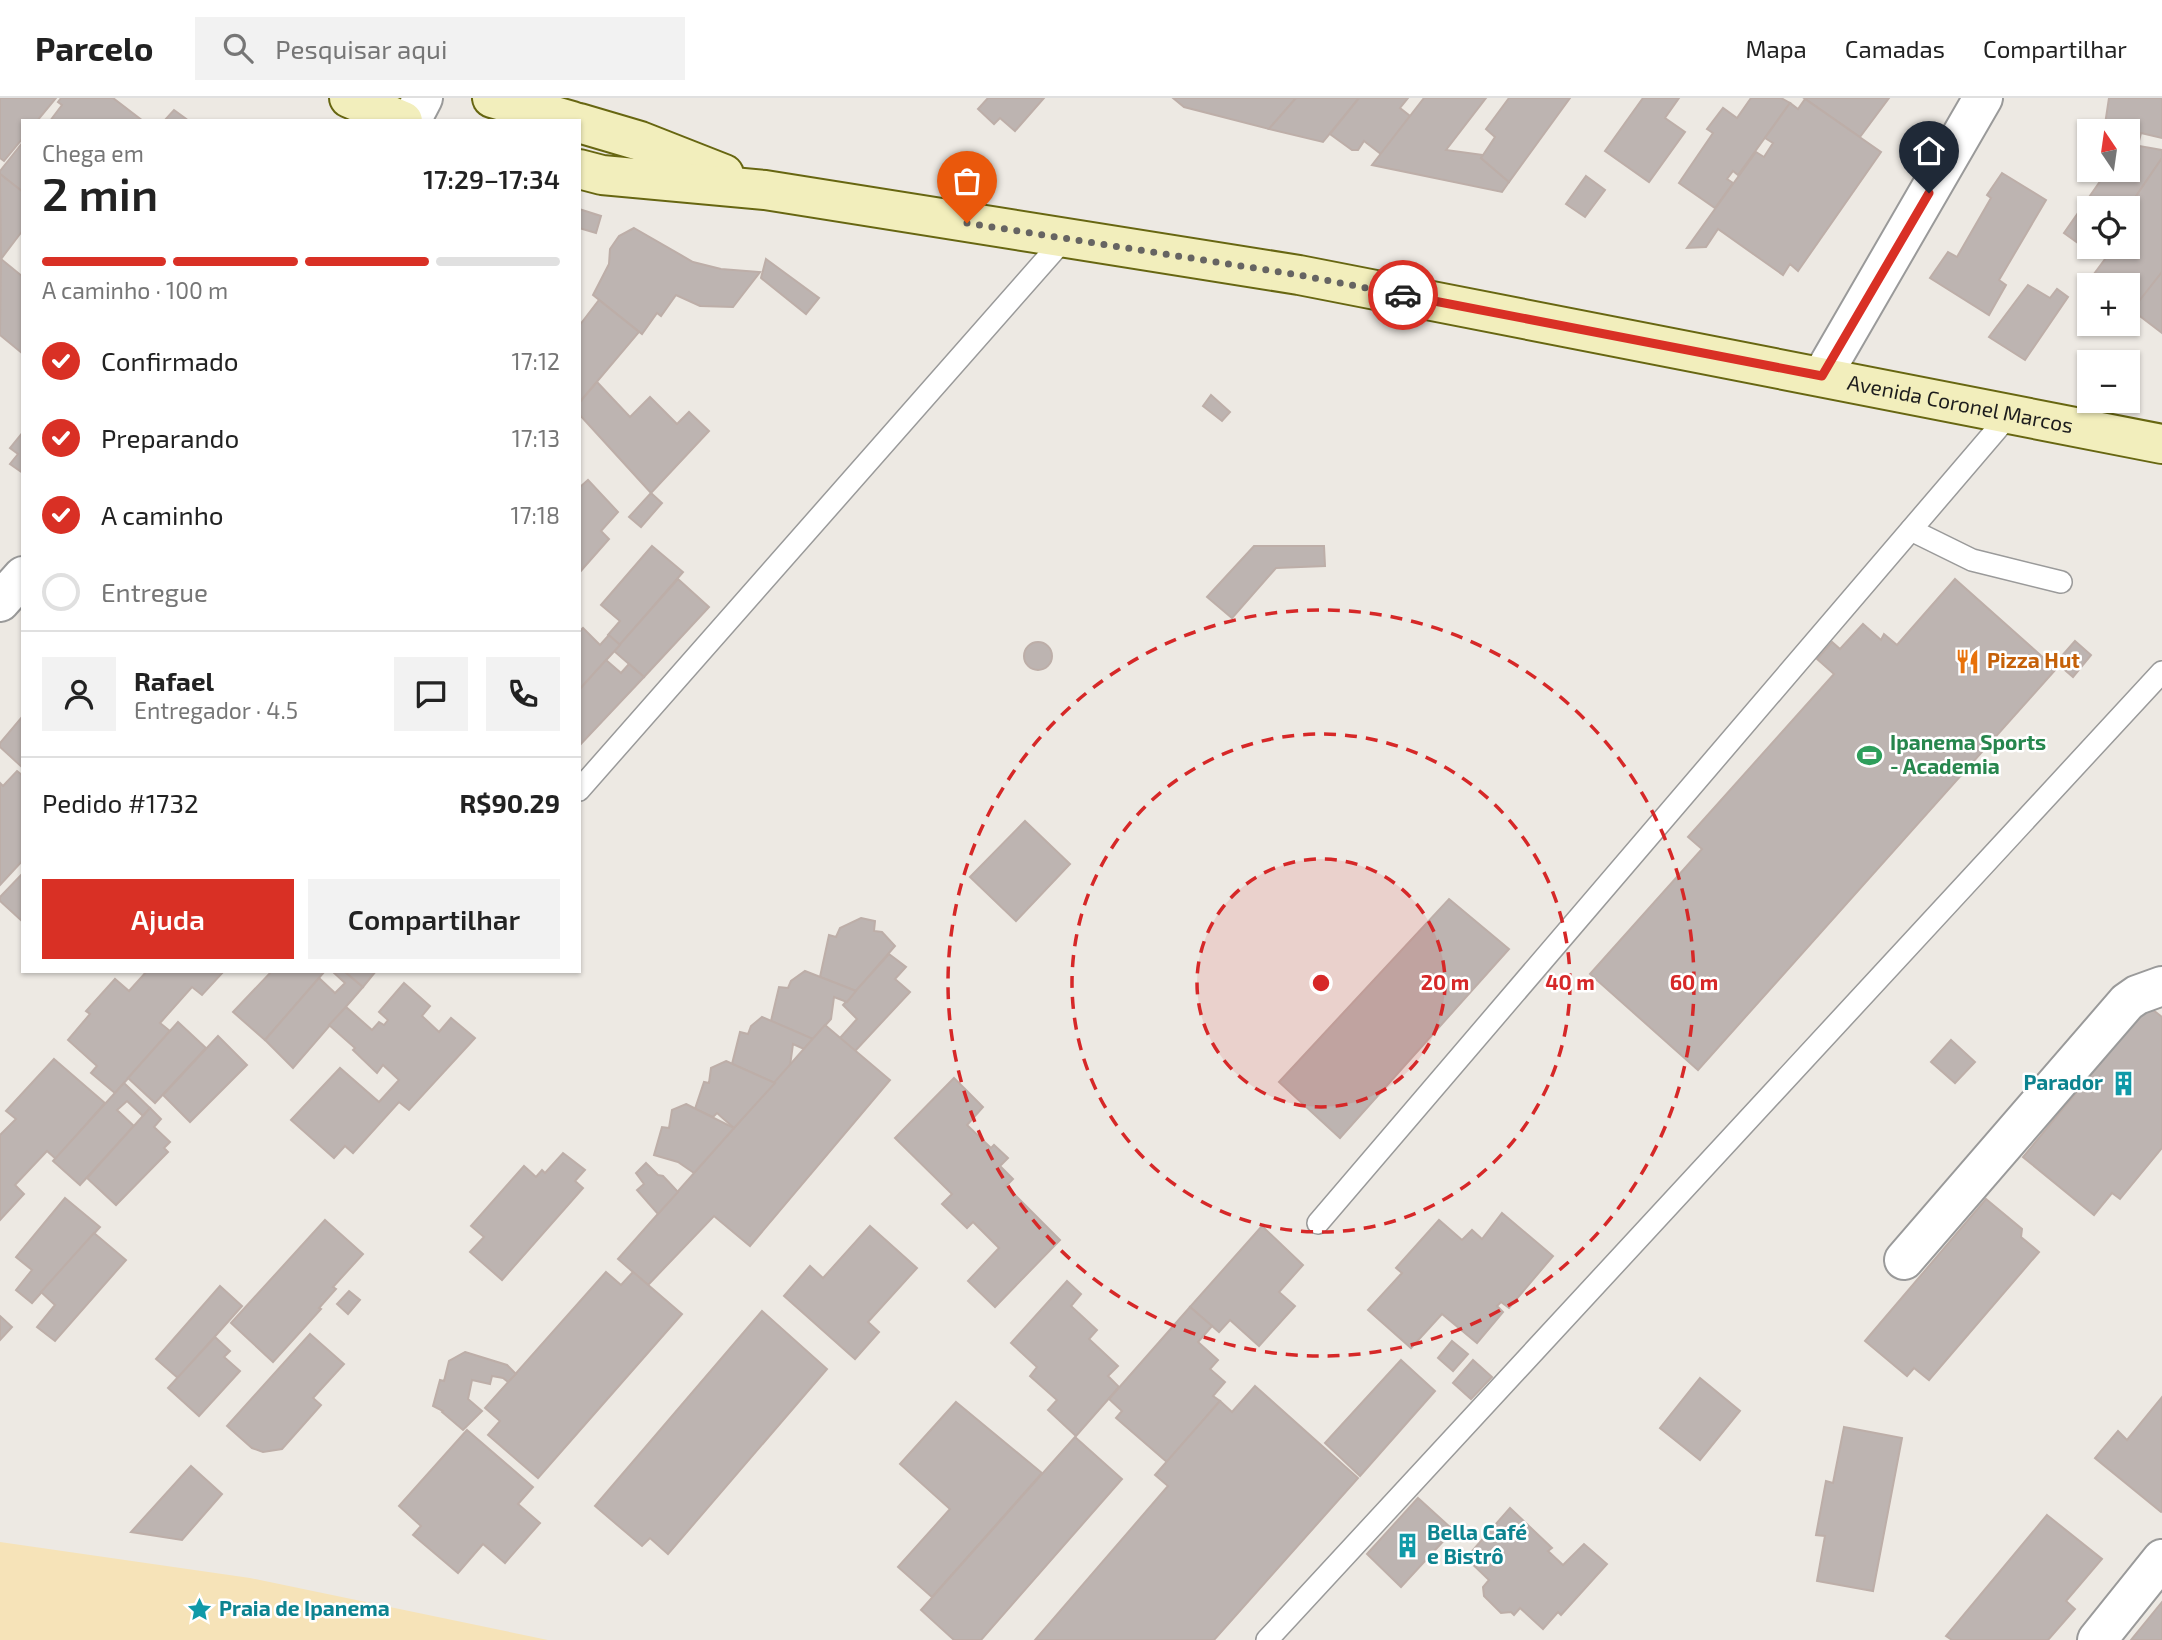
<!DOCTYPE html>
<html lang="pt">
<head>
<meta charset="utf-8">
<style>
  :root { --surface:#fff; --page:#f2f2f2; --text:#222; --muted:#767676; --line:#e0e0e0; --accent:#d93025 }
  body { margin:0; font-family:"Exo 2",sans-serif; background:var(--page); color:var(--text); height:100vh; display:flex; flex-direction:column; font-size:26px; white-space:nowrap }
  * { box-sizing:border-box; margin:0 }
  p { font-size:23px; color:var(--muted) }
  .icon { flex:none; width:38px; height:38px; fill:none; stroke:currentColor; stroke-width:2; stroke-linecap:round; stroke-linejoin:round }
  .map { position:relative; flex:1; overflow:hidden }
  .details { position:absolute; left:21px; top:21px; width:560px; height:854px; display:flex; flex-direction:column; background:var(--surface); border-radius:0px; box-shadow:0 2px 5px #0004 }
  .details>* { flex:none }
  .needle { width:46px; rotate:347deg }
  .tools { position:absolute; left:2077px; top:21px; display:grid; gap:14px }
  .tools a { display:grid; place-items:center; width:63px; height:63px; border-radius:0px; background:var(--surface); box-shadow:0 2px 5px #0004; font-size:35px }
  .pin { position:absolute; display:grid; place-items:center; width:60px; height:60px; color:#fff; margin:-72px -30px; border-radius:50% 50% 50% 0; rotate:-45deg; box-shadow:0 0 7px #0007 }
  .pin .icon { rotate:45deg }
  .courier { position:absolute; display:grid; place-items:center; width:70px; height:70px; margin:-35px; border:5px solid #d93025; border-radius:50%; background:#fff; color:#222; box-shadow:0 2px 9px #0007 }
  .headline em { font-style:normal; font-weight:600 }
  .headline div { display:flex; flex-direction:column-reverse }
  .headline { display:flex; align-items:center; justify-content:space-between; height:119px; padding:0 21px }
  h1 { font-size:46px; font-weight:600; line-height:52px }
  .bar { display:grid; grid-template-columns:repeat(4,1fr); gap:10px 7px; align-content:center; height:84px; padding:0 21px }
  .bar i { height:9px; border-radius:5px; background:var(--line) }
  .bar .selected { background:var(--accent) }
  .bar p { grid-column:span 4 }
  .line { display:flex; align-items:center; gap:18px; padding:0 21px; border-top:2px solid var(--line) }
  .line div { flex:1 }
  .round { display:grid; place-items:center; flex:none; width:74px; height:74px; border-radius:0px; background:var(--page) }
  ol { padding:0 21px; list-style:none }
  li { display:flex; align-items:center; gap:21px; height:77px }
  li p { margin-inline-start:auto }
  li .icon { padding:7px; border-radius:50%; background:var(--accent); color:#fff; stroke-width:4 }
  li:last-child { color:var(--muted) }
  li i { width:38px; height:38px; border:4px solid var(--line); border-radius:50% }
  .cta { display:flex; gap:14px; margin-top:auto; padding:14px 21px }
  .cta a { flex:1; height:80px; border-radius:0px; background:var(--accent); color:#fff; font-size:28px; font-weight:600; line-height:80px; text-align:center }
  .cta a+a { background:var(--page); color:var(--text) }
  header { display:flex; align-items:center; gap:42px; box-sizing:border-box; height:98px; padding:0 35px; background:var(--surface); border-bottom:2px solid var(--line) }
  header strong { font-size:33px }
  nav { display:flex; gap:38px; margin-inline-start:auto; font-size:24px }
  .search { width:490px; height:63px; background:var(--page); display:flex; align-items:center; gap:18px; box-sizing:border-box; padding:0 24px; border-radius:0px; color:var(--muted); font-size:26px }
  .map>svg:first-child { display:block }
</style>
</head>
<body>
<header>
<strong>Parcelo</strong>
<div class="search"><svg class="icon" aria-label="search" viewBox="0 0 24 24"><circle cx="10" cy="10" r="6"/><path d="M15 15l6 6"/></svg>Pesquisar aqui</div>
<nav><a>Mapa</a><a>Camadas</a><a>Compartilhar</a></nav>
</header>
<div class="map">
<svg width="2162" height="1542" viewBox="0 0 2162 1542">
  <rect width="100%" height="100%" fill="#ede9e3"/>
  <path fill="#f6e3b8" d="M0 1444 250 1480 548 1542H0Z"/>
  <g fill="#bdb4b1" stroke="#bdaea8" stroke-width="2">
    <path d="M0 0H56L37 23H23V40L4 63 0 60Z"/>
    <path d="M61 0H113L143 23H50L62 7 58 4Z"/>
    <path d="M988 0H1044L1015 33 1000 20 994 26 978 11Z"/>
    <path d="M1173 0H1296L1269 31 1184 9Z"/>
    <path d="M1296 0H1359L1323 44 1269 31Z"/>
    <path d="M1359 0H1408L1400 10 1410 18 1381 56 1364 43 1358 52H1352L1330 36Z"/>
    <path d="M1424 0H1486L1446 52 1483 57 1481 60 1509 84 1502 94 1372 67Z"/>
    <path d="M1509 0H1570L1509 84 1481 60 1495 39 1486 31Z"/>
    <path d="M1643 0H1679L1665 20 1685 34 1649 84 1605 53Z"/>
    <path d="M1751 0H1781L1790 5 1738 77 1733 73 1727 81 1733 85 1715 110 1679 85 1713 35 1707 31 1723 10 1737 20Z"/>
    <path d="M1804 0H1889L1860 39Z"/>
    <path d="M2109 0H2162V40L2141 35 2138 47 2128 46V33H2104Z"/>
    <path d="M1805 1 1881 54 1798 173 1790 166 1783 177 1718 131 1706 149 1687 150 1756 54 1764 59 1773 45 1765 40 1790 5 1798 11Z"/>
    <path d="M174 12 189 23H164Z"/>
    <path d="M23 44V94L0 76V73Z"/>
    <path d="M2128 46 2162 52V60L2128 110H2090V149H2102L2096 158 2064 135 2108 72H2128Z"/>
    <path d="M2162 60V174L2128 218V187H2096L2094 176 2114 149H2128V110Z"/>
    <path d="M2002 75 2046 102 1999 182 2006 187 1989 217 1930 180 1948 154 1957 159 1991 100 1987 97Z"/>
    <path d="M0 76 23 94V132L1 161Z"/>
    <path d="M1586 78 1605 92 1585 119 1566 106Z"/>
    <path d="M579 111 601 118 596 135 579 130Z"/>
    <path d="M634 130 693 164 721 171 760 174 733 209 700 208 676 197 661 218 657 215 642 236 593 197 609 166 610 151 619 138Z"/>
    <path d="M1 161 23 179V256L0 237Z"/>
    <path d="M766 161 819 200 806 216 761 180Z"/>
    <path d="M2162 174V235L2132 212Z"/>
    <path d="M2028 187 2050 200 2057 191 2068 199 2025 262 1989 239Z"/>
    <path d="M599 202 639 234 579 305V228Z"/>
    <path d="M2090 202V220L2085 212Z"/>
    <path d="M597 284 630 319 650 299 677 326 689 314 709 333 651 395 579 316V305Z"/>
    <path d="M1211 297 1230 314 1222 323 1203 308Z"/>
    <path d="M23 334V375L10 366 18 356 10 350Z"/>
    <path d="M588 382 618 414 601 433 609 441 579 475V390Z"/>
    <path d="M651 395 662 405 641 429 629 419Z"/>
    <path d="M652 448 683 474 620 547 608 537 620 523 601 507Z"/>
    <path d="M1254 448H1324L1325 468 1276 470 1232 520 1207 499Z"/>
    <path d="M678 481 709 509 644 579 614 553Z"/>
    <path d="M1955 481 2056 571 1698 972 1590 876 1702 751 1688 739 1834 576 1817 561 1832 544 1840 551 1863 526 1881 542 1884 536 1897 547Z"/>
    <path d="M583 530 600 547 609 537 620 547 579 592V534Z"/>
    <path d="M2075 543 2091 557 2073 579 2065 572 2068 568 2060 560Z"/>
    <circle cx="1038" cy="558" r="14"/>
    <path d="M606 562 621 575 629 566 644 579 579 648V592Z"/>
    <path d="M22 619 23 620V670L0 649V645Z"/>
    <path d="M17 673 23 678V762L0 787V685L3 688Z"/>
    <path d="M1025 723 1070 766 1016 823 970 779Z"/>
    <path d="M23 775V824L0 803V799Z"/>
    <path d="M1449 801 1509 851 1340 1040 1279 984Z"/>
    <path d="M861 820 875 823 874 833 882 834 895 848 856 893 820 879 829 837 836 839 840 830Z"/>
    <path d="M889 856 906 869 895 881 910 894 855 953 840 940 857 921 843 907Z"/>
    <path d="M147 873H224L202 897 192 889 160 925 170 933 115 995 91 975 97 968 68 942 90 916 86 913 115 881 129 893Z"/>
    <path d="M272 873H325L265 942 233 914Z"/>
    <path d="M332 873H344L363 889 293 970 265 942 319 880 335 895 345 885Z"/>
    <path d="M344 873H376L363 889Z"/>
    <path d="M805 873 856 893 847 904 834 899 831 921 813 941 771 923 779 889 788 890 791 883Z"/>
    <path d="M404 885 430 908 422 918 439 934 451 920 475 940 409 1012 399 1004 353 1055 345 1048 334 1060 291 1022 340 970 379 1004 399 982 383 967 377 975 353 952 355 950 329 927 346 909 372 932 379 924 384 927 388 922 379 914Z"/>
    <path d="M2148 908 2162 919V1050L2120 1101 2112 1095 2094 1117 2023 1059Z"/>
    <path d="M762 919 813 941 804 951 793 946 790 968 775 985 732 966 740 934 748 936 751 928Z"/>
    <path d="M178 924 206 950 155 1005 128 980Z"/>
    <path d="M825 927 890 982 750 1148 714 1118 648 1187 618 1161Z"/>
    <path d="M218 938 247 967 190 1024 163 997Z"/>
    <path d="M1951 942 1975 964 1955 985 1931 964Z"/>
    <path d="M54 961 105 1005 56 1061 47 1053 15 1087 24 1096 0 1122V1037L16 1021 6 1013Z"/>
    <path d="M726 963 775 985 734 1030 717 1015 713 1019 695 1011 704 984 709 985 711 970Z"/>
    <path d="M954 980 983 1009 967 1027 991 1050 994 1047 1008 1060 1000 1068 1013 1081 1006 1088 1060 1142 995 1209 968 1183 999 1150 973 1124 967 1130 942 1106 952 1096 895 1040Z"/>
    <path d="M124 985 150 1010 143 1018 127 1003 117 1012 134 1028 80 1087 53 1063Z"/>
    <path d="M686 1006 734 1030 694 1075 678 1064 654 1057 662 1029 669 1030 672 1012Z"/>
    <path d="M150 1010 161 1021 154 1029 170 1044 164 1050 168 1054 116 1107 87 1080Z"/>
    <path d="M563 1055 585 1072 575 1083 583 1090 502 1182 470 1154 484 1139 471 1128 524 1068 536 1079 542 1072 545 1075Z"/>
    <path d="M646 1065 658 1077 663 1078 678 1094 658 1116 637 1092 644 1086 636 1075Z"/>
    <path d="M65 1100 100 1129 32 1205 16 1192 32 1172 16 1159Z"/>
    <path d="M1986 1101 2022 1131 2021 1139 2039 1154 1929 1282 1914 1270 1907 1278 1865 1243Z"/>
    <path d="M1502 1115 1553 1158 1509 1210 1501 1204 1497 1208 1503 1214 1477 1245 1442 1216 1411 1250 1368 1212 1402 1175 1396 1170 1439 1122 1462 1142 1472 1132 1482 1141Z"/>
    <path d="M325 1122 363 1156 333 1189 336 1191 319 1210 321 1211 273 1264 231 1225Z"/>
    <path d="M870 1128 917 1170 868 1224 879 1234 855 1261 784 1198 810 1168 823 1180Z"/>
    <path d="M1262 1128 1303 1167 1279 1194 1295 1208 1259 1248 1230 1222 1219 1234 1190 1209Z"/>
    <path d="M94 1135 126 1162 55 1243 37 1229 55 1207 41 1194Z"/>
    <path d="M606 1174 621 1187 633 1174 682 1216 538 1380 488 1337 500 1323 485 1310Z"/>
    <path d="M1067 1183 1081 1196 1071 1208 1097 1232 1089 1241 1118 1268 1108 1278 1119 1289 1076 1338 1048 1312 1057 1302 1030 1278 1037 1269 1011 1245Z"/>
    <path d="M220 1188 242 1208 178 1280 156 1261Z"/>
    <path d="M349 1193 360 1202 348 1216 337 1206Z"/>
    <path d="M1190 1209 1212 1228 1198 1244 1218 1262 1210 1271 1225 1284 1213 1298 1220 1303 1167 1364 1116 1320 1122 1313 1109 1301Z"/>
    <path d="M762 1213 827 1271 668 1456 650 1440 642 1448 595 1408Z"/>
    <path d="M0 1218 12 1229 0 1242Z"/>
    <path d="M310 1236 344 1266 313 1300 321 1307 282 1351 263 1354 252 1350 227 1328Z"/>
    <path d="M215 1239 230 1253 224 1259 240 1273 199 1318 168 1290Z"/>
    <path d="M1452 1243 1468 1256 1453 1273 1438 1260Z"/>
    <path d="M465 1254 507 1267 516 1276 508 1284 503 1280 492 1278 490 1286 472 1282 468 1301 482 1313 463 1332 442 1314 443 1313 433 1308 440 1282 444 1283 449 1263Z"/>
    <path d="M1401 1262 1435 1293 1360 1378 1325 1345Z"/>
    <path d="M1473 1262 1492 1279 1471 1301 1453 1285Z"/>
    <path d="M1700 1280 1740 1313 1700 1362 1660 1330Z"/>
    <path d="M1255 1288 1358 1380 1214 1542H1035L1168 1388 1155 1377 1220 1303 1232 1314Z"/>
    <path d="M2162 1299V1413L2161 1414 2095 1360 2118 1333 2127 1342Z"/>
    <path d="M956 1304 1042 1375 932 1499 898 1469 950 1411 900 1366Z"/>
    <path d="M1844 1329 1902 1340 1873 1493 1817 1483 1825 1438 1816 1437 1826 1383 1833 1385Z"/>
    <path d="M467 1332 533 1389 518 1406 540 1425 505 1465 483 1446 458 1475 413 1437 421 1428 399 1408Z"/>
    <path d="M1075 1339 1122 1381 981 1542H954L921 1512Z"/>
    <path d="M191 1368 222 1396 182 1442 131 1434Z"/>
    <path d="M1418 1400 1451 1430 1445 1435 1448 1438 1401 1489 1367 1456Z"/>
    <path d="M1510 1410 1552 1450 1548 1453 1563 1467 1584 1446 1607 1466 1561 1517 1558 1514 1543 1531 1520 1510 1514 1517 1511 1514 1501 1515 1484 1498 1483 1489 1489 1482 1466 1460Z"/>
    <path d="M2047 1417 2102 1461 2066 1503 2075 1511 2048 1542H1952L1946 1538Z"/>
    <path d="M2162 1504V1542H2131Z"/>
  </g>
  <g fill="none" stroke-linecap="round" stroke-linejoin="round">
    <defs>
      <g id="service">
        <path d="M1911 432 1972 462 2061 484"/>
        <path d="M579 692 1065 140"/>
        <path d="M1318 1125 2010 316"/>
        <path d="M1267 1542 2162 574"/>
      </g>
      <g id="minor">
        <path d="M411 23 423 0"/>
        <path d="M1822 278 1983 0"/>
        <path d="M0 504 23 478"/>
        <path d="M1904 1162 2127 904 2137 897 2162 888"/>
        <path d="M2097 1542 2162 1461"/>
      </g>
      <g id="secondary">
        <path d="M349 0 403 23"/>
        <path d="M492 0 572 23"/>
        <path d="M579 25 640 43 724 76"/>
        <path id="s1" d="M579 71 602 77 765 92 1299 177 2162 346"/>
      </g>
    </defs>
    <use href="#service" stroke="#9a9a9a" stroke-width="24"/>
    <use href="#minor" stroke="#9a9a9a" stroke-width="42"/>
    <use href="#secondary" stroke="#676611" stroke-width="42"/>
    <use href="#service" stroke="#fff" stroke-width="21"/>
    <use href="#minor" stroke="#fff" stroke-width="38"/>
    <use href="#secondary" stroke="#f2eebc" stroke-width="38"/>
  </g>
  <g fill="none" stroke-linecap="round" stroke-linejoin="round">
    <path stroke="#666462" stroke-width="7" stroke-dasharray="0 12.6" d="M967 125 1299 177 1403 197"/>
    <path stroke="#d93025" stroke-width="9" d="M1403 197 1822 278 1929 95"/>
  </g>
  <circle cx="1321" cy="885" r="124" fill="#d62828" fill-opacity=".12"/>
  <g fill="none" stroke="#d62828" stroke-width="3.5" stroke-dasharray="12 9">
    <circle cx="1321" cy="885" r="124"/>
    <circle cx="1321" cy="885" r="249"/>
    <circle cx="1321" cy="885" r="373"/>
  </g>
  <defs>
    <symbol id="restaurant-bare" viewBox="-9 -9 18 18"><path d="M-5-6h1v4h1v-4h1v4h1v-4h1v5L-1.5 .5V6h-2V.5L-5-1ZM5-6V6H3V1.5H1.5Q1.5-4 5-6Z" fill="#e8710a" stroke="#fff" stroke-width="2.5" paint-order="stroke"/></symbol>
    <symbol id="stadium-bare" viewBox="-9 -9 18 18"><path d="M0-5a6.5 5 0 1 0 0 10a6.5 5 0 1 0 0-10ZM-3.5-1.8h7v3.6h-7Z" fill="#2e9e5b" stroke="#fff" stroke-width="2.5" paint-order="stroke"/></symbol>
    <symbol id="building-bare" viewBox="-9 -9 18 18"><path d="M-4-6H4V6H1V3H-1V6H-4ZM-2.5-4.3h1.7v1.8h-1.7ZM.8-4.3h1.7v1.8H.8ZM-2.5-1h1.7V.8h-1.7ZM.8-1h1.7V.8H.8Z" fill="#0f9aa8" stroke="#fff" stroke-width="2.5" paint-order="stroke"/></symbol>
    <symbol id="sight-bare" viewBox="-9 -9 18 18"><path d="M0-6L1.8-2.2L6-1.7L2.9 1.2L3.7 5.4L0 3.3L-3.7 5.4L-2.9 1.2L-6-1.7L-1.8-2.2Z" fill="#0f9aa8" stroke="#fff" stroke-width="2.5" paint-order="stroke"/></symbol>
  </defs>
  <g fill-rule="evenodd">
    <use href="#restaurant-bare" x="1950" y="546" width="35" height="35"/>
    <use href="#stadium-bare" x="1852" y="640" width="35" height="35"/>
    <use href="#building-bare" x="2106" y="968" width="35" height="35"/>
    <use href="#building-bare" x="1390" y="1430" width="35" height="35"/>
    <use href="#sight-bare" x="182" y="1494" width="35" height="35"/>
  </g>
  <g text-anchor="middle" stroke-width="5" stroke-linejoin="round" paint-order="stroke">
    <g font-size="21" fill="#1d1d1d" stroke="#fff">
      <text dy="7" stroke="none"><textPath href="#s1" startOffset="1402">Avenida Coronel Marcos</textPath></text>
    </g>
    <g font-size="21" font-weight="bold" fill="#c56008" stroke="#fff" text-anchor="start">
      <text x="1987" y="570">Pizza Hut</text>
    </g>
    <g font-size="21" font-weight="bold" fill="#27864d" stroke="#fff" text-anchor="start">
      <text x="1890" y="652">Ipanema Sports<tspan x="1890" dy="24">- Academia</tspan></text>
    </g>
    <g font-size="21" font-weight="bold" fill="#0d838f" stroke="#fff" text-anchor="start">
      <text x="2103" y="992" text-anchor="end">Parador</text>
      <text x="1427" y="1442">Bella Café<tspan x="1427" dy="24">e Bistrô</tspan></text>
      <text x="219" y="1518">Praia de Ipanema</text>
    </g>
  </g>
  <circle cx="1321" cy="885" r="10" fill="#d62828" stroke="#fff" stroke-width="3.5"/>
  <g font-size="21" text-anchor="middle" font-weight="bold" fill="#d62828" stroke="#fff" stroke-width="5" stroke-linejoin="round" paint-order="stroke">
    <text x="1445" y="892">20 m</text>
    <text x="1570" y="892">40 m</text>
    <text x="1694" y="892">60 m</text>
  </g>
</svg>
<div class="tools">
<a><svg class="needle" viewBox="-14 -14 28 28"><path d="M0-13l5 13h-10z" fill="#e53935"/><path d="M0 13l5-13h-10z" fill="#767676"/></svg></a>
<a><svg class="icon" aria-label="locate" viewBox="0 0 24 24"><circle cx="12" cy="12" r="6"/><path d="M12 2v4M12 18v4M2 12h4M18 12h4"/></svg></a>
<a>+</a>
<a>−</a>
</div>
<div class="pin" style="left:967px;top:125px;background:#ea580c"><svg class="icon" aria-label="bag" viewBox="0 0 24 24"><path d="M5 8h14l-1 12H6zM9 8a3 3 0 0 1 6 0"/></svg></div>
<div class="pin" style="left:1929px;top:95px;background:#1f2937"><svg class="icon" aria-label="home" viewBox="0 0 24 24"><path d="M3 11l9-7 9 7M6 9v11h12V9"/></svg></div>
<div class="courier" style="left:1403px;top:197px"><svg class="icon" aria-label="car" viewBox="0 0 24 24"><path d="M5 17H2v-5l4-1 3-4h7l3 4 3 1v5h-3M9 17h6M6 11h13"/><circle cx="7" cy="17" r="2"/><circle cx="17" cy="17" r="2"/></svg></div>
<section class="details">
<div class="headline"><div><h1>2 min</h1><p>Chega em</p></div><em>17:29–17:34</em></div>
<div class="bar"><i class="selected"></i><i class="selected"></i><i class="selected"></i><i></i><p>A caminho · 100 m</p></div>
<ol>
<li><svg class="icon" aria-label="check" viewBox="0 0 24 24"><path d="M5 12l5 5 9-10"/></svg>Confirmado<p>17:12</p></li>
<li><svg class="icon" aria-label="check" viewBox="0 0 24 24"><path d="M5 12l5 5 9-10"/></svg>Preparando<p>17:13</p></li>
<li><svg class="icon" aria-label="check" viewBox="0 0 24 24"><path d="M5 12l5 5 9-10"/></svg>A caminho<p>17:18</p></li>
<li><i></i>Entregue</li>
</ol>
<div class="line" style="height:126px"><a class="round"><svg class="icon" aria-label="person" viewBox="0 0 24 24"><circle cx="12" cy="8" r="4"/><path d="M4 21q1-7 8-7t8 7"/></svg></a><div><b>Rafael</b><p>Entregador · 4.5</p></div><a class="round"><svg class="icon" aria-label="chat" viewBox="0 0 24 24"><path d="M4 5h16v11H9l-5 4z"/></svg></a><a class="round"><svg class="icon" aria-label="phone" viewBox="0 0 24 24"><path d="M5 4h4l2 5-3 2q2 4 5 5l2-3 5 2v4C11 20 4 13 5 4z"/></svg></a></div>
<div class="line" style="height:91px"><div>Pedido #1732</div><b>R$90.29</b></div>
<div class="cta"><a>Ajuda</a><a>Compartilhar</a></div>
</section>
</div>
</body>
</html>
